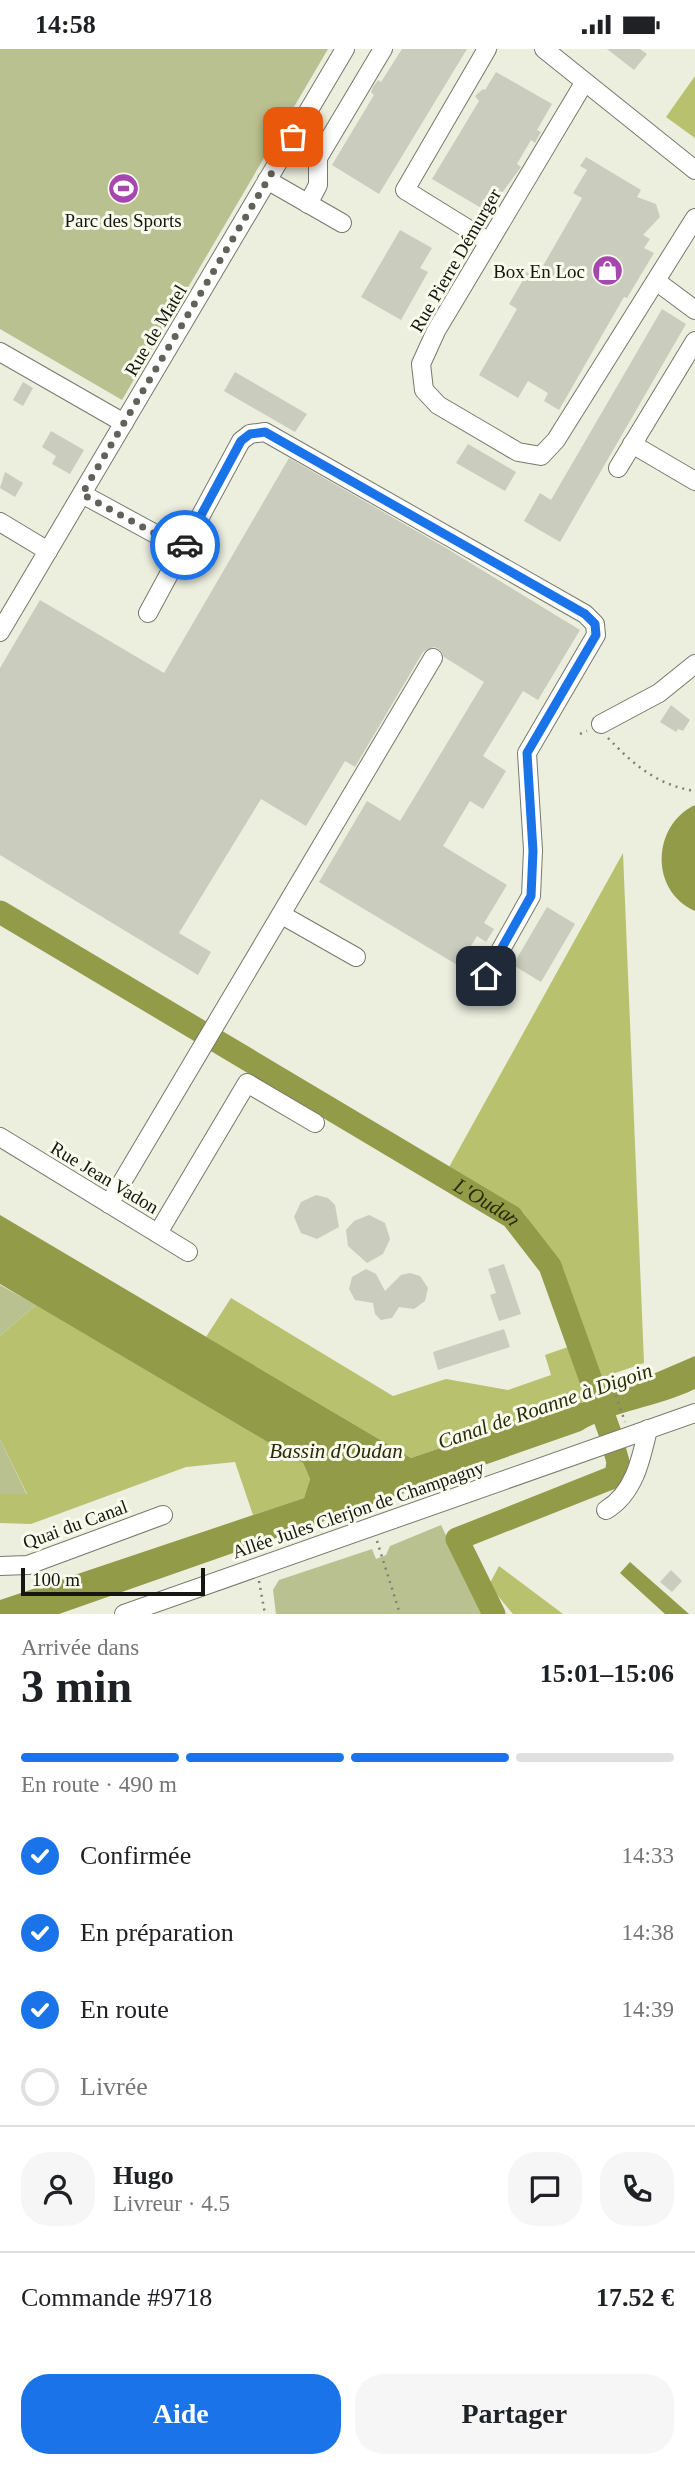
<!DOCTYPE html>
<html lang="fr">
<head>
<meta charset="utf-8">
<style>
  :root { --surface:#fff; --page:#f6f6f6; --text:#202124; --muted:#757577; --line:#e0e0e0; --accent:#1a73e8 }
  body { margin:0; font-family:Georgia,serif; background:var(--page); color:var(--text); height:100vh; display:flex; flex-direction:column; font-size:26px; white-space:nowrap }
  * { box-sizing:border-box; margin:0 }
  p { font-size:23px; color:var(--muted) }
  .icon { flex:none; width:38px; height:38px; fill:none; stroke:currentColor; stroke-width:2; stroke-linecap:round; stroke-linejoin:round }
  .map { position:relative; height:1565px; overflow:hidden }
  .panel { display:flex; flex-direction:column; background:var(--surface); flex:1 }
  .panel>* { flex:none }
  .scale { position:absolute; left:21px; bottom:18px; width:184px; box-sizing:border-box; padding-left:7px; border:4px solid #161712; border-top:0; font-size:19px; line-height:24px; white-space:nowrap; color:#161712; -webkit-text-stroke:5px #f9fcec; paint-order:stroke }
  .pin { position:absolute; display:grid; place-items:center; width:60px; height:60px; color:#fff; margin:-30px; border-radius:14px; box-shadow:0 4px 10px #0006 }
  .courier { position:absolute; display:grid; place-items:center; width:70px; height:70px; margin:-35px; border:5px solid #1a73e8; border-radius:50%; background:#fff; color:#222; box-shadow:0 2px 9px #0007 }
  .overview em { font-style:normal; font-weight:800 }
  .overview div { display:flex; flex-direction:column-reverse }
  .overview { display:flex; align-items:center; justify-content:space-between; height:119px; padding:0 21px }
  h1 { font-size:46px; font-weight:800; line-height:52px }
  .bar { display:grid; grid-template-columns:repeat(4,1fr); gap:10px 7px; align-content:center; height:84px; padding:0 21px }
  .bar i { height:9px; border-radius:5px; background:var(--line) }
  .bar .on { background:var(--accent) }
  .bar p { grid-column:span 4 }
  .line { display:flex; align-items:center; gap:18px; padding:0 21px; border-top:2px solid var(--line) }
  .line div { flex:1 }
  .round { display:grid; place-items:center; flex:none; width:74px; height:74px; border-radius:28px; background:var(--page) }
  ol { padding:0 21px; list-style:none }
  li { display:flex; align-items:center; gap:21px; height:77px }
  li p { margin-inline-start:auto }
  li .icon { padding:7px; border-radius:50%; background:var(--accent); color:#fff; stroke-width:4 }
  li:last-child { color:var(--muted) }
  li i { width:38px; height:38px; border:4px solid var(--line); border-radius:50% }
  .cta { display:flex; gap:14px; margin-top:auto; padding:14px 21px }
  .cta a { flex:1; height:80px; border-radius:28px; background:var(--accent); color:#fff; font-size:28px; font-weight:800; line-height:80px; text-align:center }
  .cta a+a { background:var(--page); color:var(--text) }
  .status { display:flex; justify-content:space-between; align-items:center; height:49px; padding:0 35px; background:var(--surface); direction:ltr }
  .status svg { height:19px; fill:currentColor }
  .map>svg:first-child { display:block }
</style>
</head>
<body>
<div class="status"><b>14:58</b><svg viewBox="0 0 49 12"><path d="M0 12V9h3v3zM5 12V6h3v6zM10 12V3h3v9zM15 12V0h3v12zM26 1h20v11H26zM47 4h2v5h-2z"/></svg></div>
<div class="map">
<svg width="695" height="1565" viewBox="0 0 695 1565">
  <rect width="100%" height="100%" fill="#eceede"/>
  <g fill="#bac190">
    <path d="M0 0H328L122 351 0 280Z"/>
    <path d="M0 1236 36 1256 0 1287Z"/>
    <path d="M0 1390 27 1446 0 1445Z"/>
    <path d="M441 1476 484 1565H276L273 1541 279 1531 372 1500 376 1510 386 1506 390 1497Z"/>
  </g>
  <g fill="#b7c16e">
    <path d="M695 27V89L666 68Z"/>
    <path d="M623 804 644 1314 601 1329 557 1212 523 1163 448 1120Z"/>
    <path d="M231 1249 393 1347 446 1330 508 1341 551 1326 545 1306 568 1298 590 1352 559 1358 411 1409 206 1288Z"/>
    <path d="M36 1256 303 1414 310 1430 304 1449 253 1466 235 1413 186 1418 31 1475 0 1474V1445H27L0 1390V1287Z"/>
    <path d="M499 1517 563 1565H564H513L489 1536Z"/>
  </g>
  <g fill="#929b48">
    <path d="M695 756V862C649 842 652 776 695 756Z"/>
    <path d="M0 1166 411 1409 559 1358 590 1352 695 1307V1340C658 1358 615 1361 581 1382L59 1565H0V1551L304 1449 310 1430 303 1414 0 1235Z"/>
    <path d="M630 1513 689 1565H665L620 1524Z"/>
  </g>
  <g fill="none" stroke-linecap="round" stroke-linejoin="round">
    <path stroke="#929b48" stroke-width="23" id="s1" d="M0 863 512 1168 550 1217 610 1384 618 1413 616 1427 457 1490 494 1565"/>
  </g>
  <g fill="#cacdbd">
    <path d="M402 0H467L379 145 332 116 374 46 371 43 373 38 378 31 381 33Z"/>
    <path d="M607 0H640L647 5 634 21Z"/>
    <path d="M496 23 552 55 537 81 541 83 535 94 531 91 517 115 521 118 488 163 432 130 479 52 475 47 483 40 485 41Z"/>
    <path d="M586 108 641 141 637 148 656 155 660 168 643 186 650 190 644 199 654 204 627 249 624 248 559 361 544 352 548 344 528 332 518 349 479 326 517 260 509 255 523 231 527 223 536 229 582 149 573 144 587 121 580 117Z"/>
    <path d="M400 181 432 199 420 219 428 223 401 271 361 248Z"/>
    <path d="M662 260 686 275 560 493 524 472 540 444 551 451Z"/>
    <path d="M235 323 307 365 295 383 224 342Z"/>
    <path d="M23 333 33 339 23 357 13 351Z"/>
    <path d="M51 382 84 401 70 425 52 415 56 407 42 398Z"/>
    <path d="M468 395 516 423 505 442 456 414Z"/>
    <path d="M289 409 446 499 580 581 538 651 523 642 483 707 506 722 483 760 470 752 443 797 507 836 484 874 494 880 486 893 477 887 459 917 319 833 367 752 400 772 484 633 444 608 439 600 434 598 423 603 355 718 345 712 306 777 261 750 179 884 211 903 198 926 0 806V619L40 551 164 624Z"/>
    <path d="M5 423 23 434 15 448 0 439Z"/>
    <path d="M671 656 690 671 683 682 678 680 676 683 660 673Z"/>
    <path d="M547 858 575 875 541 933 513 916Z"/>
    <path d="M316 1146 328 1149 335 1156 339 1178 317 1190 301 1184 294 1168 301 1153Z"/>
    <path d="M369 1166 385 1174 390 1190 383 1205 367 1214 348 1197 346 1181 354 1172Z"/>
    <path d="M504 1215 521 1265 499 1272 490 1246 496 1244 488 1220Z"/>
    <path d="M366 1220 376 1225 385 1242 401 1226 410 1224 420 1227 428 1239 425 1252 414 1260 399 1258 392 1269 381 1271 375 1265 373 1254 355 1251 349 1240 352 1228Z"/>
    <path d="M504 1280 510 1298 438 1321 433 1303Z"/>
    <path d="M671 1521 682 1532 672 1543 660 1533Z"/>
  </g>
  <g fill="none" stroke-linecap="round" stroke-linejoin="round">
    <defs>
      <g id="minor">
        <path d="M487 0 405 141 489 193"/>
        <path d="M544 0 695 121"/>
        <path d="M584 34 436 282 421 315 424 341 438 356 518 403 541 407 556 391 695 169"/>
        <path d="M267 131 342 174"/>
        <path d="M308 155 318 136V109L383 0"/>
        <path d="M656 232 695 261"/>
        <path d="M0 303 124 374"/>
        <path d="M632 395 695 432"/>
        <path d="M618 419 695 292"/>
        <path d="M82 445 183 500"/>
        <path d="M0 473 48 502"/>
        <path d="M148 564 241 392 250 385 265 383 585 565 595 575 596 586 527 704 533 801 531 847 486 927"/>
        <path d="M0 583 345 0"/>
        <path d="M601 675 659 644 695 615"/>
        <path d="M282 866 356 908"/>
        <path d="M0 1088 188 1203"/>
        <path d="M109 1155 433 609"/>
        <path d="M158 1184 247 1034 315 1074"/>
        <path d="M606 1461C634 1444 641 1411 648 1380"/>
        <path d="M0 1517 28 1516 163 1466"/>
        <path d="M124 1565 695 1364"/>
      </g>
    </defs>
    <use href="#minor" stroke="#77796b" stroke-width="20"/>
    <g stroke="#808177" stroke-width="2.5" stroke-dasharray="2 5" stroke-linecap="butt">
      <path d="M580 685 587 682"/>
      <path d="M608 689C634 716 657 736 695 742"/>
      <path d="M611 1333 625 1373"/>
      <path d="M377 1492 400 1565"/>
      <path d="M259 1532 265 1565"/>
    </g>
    <use href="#minor" stroke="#fff" stroke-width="18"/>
  </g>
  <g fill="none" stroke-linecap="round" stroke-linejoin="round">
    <path stroke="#616259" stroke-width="7" stroke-dasharray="0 12.6" d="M185 496 183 500 82 445 293 88"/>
    <path stroke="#1a73e8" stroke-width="9" d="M185 496 241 392 250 385 265 383 585 565 595 575 596 586 527 704 533 802 531 847 486 927"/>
  </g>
  <defs>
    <symbol id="stadium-disc" viewBox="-11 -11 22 22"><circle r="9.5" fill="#a646ae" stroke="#f9fcec"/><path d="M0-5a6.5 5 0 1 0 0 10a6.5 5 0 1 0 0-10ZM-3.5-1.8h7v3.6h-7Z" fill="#fff"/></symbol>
    <symbol id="shop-disc" viewBox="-11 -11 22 22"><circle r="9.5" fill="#a646ae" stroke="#f9fcec"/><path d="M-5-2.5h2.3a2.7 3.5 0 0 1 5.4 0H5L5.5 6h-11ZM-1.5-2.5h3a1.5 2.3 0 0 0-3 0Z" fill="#fff"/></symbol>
  </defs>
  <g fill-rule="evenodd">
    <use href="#stadium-disc" x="106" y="122" width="35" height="35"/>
    <use href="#shop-disc" x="590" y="204" width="35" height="35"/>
  </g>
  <g text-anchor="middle" stroke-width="6" stroke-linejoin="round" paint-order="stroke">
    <g font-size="19" fill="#161712" stroke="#f9fcec">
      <text x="123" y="178">Parc des Sports</text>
      <text x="585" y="229" text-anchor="end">Box En Loc</text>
    </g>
    <g font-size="19" fill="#161712" stroke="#f9fcec">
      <text transform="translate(455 211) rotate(-60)" y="7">Rue Pierre Démurger</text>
      <text transform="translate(155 281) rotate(-59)" y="7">Rue de Matel</text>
      <text transform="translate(105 1128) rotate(31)" y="7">Rue Jean Vadon</text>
      <text transform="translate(358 1460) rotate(-19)" y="7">Allée Jules Clerjon de Champagny</text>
      <text transform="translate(75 1475) rotate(-20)" y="7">Quai du Canal</text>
    </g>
    <g font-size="21" font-style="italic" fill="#292c07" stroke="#f9fcec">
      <text dy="7" stroke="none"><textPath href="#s1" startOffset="567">L'Oudan</textPath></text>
      <text transform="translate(545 1357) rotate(-19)" y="7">Canal de Roanne à Digoin</text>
      <text x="336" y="1409">Bassin d'Oudan</text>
    </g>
  </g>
</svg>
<div class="scale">100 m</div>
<div class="pin" style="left:293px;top:88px;background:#ea580c"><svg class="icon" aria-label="bag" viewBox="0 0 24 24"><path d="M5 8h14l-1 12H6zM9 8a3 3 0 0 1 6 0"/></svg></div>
<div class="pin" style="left:486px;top:927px;background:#1f2937"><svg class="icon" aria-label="home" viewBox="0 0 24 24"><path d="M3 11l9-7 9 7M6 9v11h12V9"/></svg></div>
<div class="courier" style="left:185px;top:496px"><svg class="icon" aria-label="car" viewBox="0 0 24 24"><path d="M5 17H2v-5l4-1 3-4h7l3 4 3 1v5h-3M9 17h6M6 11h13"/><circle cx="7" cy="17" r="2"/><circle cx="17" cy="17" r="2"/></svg></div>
</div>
<section class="panel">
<div class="overview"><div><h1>3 min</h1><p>Arrivée dans</p></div><em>15:01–15:06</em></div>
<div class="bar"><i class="on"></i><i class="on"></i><i class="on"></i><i></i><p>En route · 490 m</p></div>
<ol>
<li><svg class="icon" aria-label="check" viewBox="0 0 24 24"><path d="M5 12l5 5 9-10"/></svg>Confirmée<p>14:33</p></li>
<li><svg class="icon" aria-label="check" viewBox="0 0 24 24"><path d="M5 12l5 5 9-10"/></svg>En préparation<p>14:38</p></li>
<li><svg class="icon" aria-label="check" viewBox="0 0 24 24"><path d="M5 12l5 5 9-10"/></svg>En route<p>14:39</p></li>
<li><i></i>Livrée</li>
</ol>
<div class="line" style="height:126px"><a class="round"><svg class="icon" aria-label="person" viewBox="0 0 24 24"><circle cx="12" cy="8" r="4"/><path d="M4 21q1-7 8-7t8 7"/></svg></a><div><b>Hugo</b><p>Livreur · 4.5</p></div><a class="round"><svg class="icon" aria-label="chat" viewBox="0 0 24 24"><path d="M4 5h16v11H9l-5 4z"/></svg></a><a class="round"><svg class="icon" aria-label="phone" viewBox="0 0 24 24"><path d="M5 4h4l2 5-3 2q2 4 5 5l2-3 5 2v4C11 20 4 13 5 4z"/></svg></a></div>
<div class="line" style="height:91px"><div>Commande #9718</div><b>17.52 €</b></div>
<div class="cta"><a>Aide</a><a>Partager</a></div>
</section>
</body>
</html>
